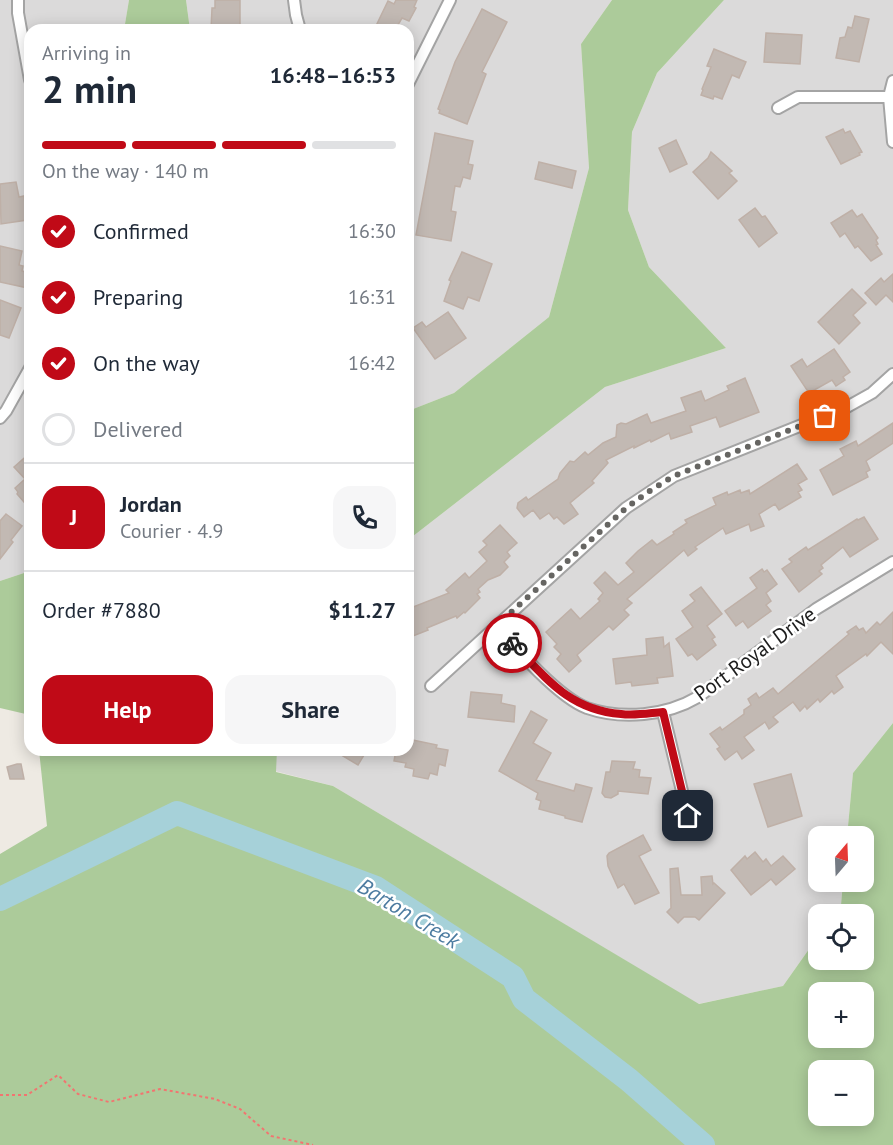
<!DOCTYPE html>
<html lang="en">
<head>
<meta charset="utf-8">
<style>
  :root { --surface:#fff; --page:#f6f6f7; --text:#1f2937; --muted:#747a83; --line:#e0e1e3; --accent:#c00a17 }
  body { margin:0; font-family:"PT Sans",sans-serif; background:var(--page); color:var(--text); height:100vh; display:flex; flex-direction:column; font-size:22px; white-space:nowrap }
  * { box-sizing:border-box; margin:0 }
  p { font-size:20px; color:var(--muted) }
  .icon { flex:none; width:33px; height:33px; fill:none; stroke:currentColor; stroke-width:2; stroke-linecap:round; stroke-linejoin:round }
  .map { position:relative; flex:1; overflow:hidden }
  .side { position:absolute; left:24px; top:24px; width:390px; height:732px; display:flex; flex-direction:column; background:var(--surface); border-radius:18px; box-shadow:0 3px 15px #0003 }
  .side>* { flex:none }
  .needle { width:39px; rotate:19deg }
  .tools { position:absolute; left:808px; top:826px; display:grid; gap:12px }
  .tools a { display:grid; place-items:center; width:66px; height:66px; border-radius:12px; background:var(--surface); box-shadow:0 3px 15px #0003; font-size:30px }
  .pin { position:absolute; display:grid; place-items:center; width:51px; height:51px; color:#fff; margin:-26px; border-radius:12px; box-shadow:0 3px 9px #0006 }
  .courier { position:absolute; display:grid; place-items:center; width:60px; height:60px; margin:-30px; border:4px solid #c00a17; border-radius:50%; background:#fff; color:#222; box-shadow:0 2px 8px #0007 }
  .headline em { font-style:normal; font-weight:600 }
  .headline div { display:flex; flex-direction:column-reverse }
  .headline { display:flex; align-items:center; justify-content:space-between; height:102px; padding:0 18px }
  h1 { font-size:39px; font-weight:600; line-height:45px }
  .bar { display:grid; grid-template-columns:repeat(4,1fr); gap:9px 6px; align-content:center; height:72px; padding:0 18px }
  .bar i { height:8px; border-radius:4px; background:var(--line) }
  .bar .current { background:var(--accent) }
  .bar p { grid-column:span 4 }
  .line { display:flex; align-items:center; gap:15px; padding:0 18px; border-top:2px solid var(--line) }
  .line div { flex:1 }
  .round { display:grid; place-items:center; flex:none; width:63px; height:63px; border-radius:18px; background:var(--page) }
  ol { padding:0 18px; list-style:none }
  li { display:flex; align-items:center; gap:18px; height:66px }
  li p { margin-inline-start:auto }
  li .icon { padding:6px; border-radius:50%; background:var(--accent); color:#fff; stroke-width:4 }
  li:last-child { color:var(--muted) }
  li i { width:33px; height:33px; border:3px solid var(--line); border-radius:50% }
  .action { display:flex; gap:12px; margin-top:auto; padding:12px 18px }
  .action a { flex:1; height:69px; border-radius:18px; background:var(--accent); color:#fff; font-size:24px; font-weight:600; line-height:69px; text-align:center }
  .action a+a { background:var(--page); color:var(--text) }
  .map>svg:first-child { display:block }
</style>
</head>
<body>
<div class="map">
<svg width="893" height="1145" viewBox="0 0 893 1145">
  <rect width="100%" height="100%" fill="#eeeae3"/>
  <g fill="#dbdada">
    <path d="M0 0H129L124 30H30V571L0 581Z"/>
    <path d="M186 0H612L581 44 589 168 549 317 454 393 408 411V30H190Z"/>
    <path d="M724 0H893V723L853 773 847 837H819V882H843L841 905 834 915H819V935L783 986 698 1004 333 786 275 771 277 750H408V540L605 387 726 348 649 267 628 210 632 132 657 73Z"/>
  </g>
  <g fill="#accb9a" fill-rule="evenodd">
    <path d="M129 0H186L190 30H124Z"/>
    <path d="M612 0H724L657 73 632 132 628 210 649 267 726 348 605 387 408 540V411L454 393 549 317 589 168 581 44Z"/>
    <path d="M30 571V715L0 708V581Z"/>
    <path d="M893 723V1145H0V854L47 826 39 750H277L276 772 333 786 699 1004 783 986 819 935V960H864V915H834L841 905 843 882H864V837H847L853 773ZM819 993H864V1038H819ZM819 1071H864V1116H819Z"/>
  </g>
  <g fill="none" stroke-linecap="round" stroke-linejoin="round">
    <path stroke="#a6d1d9" stroke-width="24" d="M0 899 177 813 376 888 513 977 524 999 629 1080 703 1145"/>
  </g>
  <g fill="#c2b9b3" stroke="#bfb0a7" stroke-width="1.5">
    <path d="M215 0H240V30H211L212 8H215Z"/>
    <path d="M396 0H417L414 7 416 8 409 21 402 18 395 30H374L388 1 394 4Z"/>
    <path d="M482 9 507 22 482 72 486 74 467 124 439 113 440 110 438 109 455 62Z"/>
    <path d="M855 16 869 19 859 62 836 58 840 38 845 37 848 27 852 28Z"/>
    <path d="M766 33 802 35 800 64 764 62Z"/>
    <path d="M714 49 746 62 739 78 732 75 722 99 714 96 713 99 701 95 703 90 702 89 711 67 707 66Z"/>
    <path d="M843 129 845 133 850 131 862 152 859 153 860 155 841 164 826 137Z"/>
    <path d="M435 133 473 141 468 164 473 165 470 179 463 177 460 187 455 186 451 211 456 212 451 241 416 235Z"/>
    <path d="M676 140 687 164 670 172 659 148Z"/>
    <path d="M711 152 732 171 729 173 737 181 718 199 693 172 708 158Z"/>
    <path d="M539 162 576 171 572 188 535 179Z"/>
    <path d="M16 182 19 197 24 196 27 220 1 224 0 184Z"/>
    <path d="M755 208 762 217 765 216 777 233 759 247 739 220Z"/>
    <path d="M852 210 857 217 862 214 878 238 876 240 878 244 876 245 882 254 871 261 858 246 855 248 845 233 840 237 831 223Z"/>
    <path d="M0 246 22 251 19 265 23 266 22 271 30 273 28 288 0 282Z"/>
    <path d="M462 252 492 264 479 301 468 297 463 309 444 301 451 281 449 280Z"/>
    <path d="M893 274V302L886 295 876 305 865 293 881 278 884 282Z"/>
    <path d="M852 289 866 303 853 315 860 323 839 344 818 322Z"/>
    <path d="M0 300 21 308 9 338 0 335Z"/>
    <path d="M448 312 466 338 435 359 413 328 422 322 426 327Z"/>
    <path d="M834 349 850 372 843 377 845 380 836 386 832 380 809 393 791 366 802 359 807 367Z"/>
    <path d="M745 378 759 412 720 427 716 417 690 426 692 432 671 439 669 433 651 442 650 440 634 448V446L606 460 608 463 592 481 594 483 570 503 578 514 564 524 557 517 554 519 549 513 540 519 533 510 524 517 517 508 518 503 526 497 528 500 558 479 560 473 570 461 574 462 585 452 588 455 603 443 616 437 617 425 621 423 626 424 647 414 651 423 686 411 681 398 701 391 705 401 729 390 727 386Z"/>
    <path d="M893 423V443L866 461 870 470 866 472 868 477 833 495 820 470 844 456 840 449 856 441 858 446Z"/>
    <path d="M30 453V509L17 494 18 492 15 488 25 479 14 467Z"/>
    <path d="M797 464 807 479 798 484 802 490 798 492 801 497 779 510 775 504 759 514 764 526 751 531 749 524 726 534 723 528 695 547 697 549 688 556 684 550 627 599 632 603 624 610 629 615 613 630 609 626 577 655 581 661 569 672 557 659 561 654 554 647 557 644 546 632 571 609 580 619 600 601 598 599 603 593 594 583 605 572 618 585 634 572 626 563 638 551 652 540 657 545 674 534 673 532 687 523 685 520 716 505 713 498 727 492 728 495 740 490 741 493 749 490 750 494Z"/>
    <path d="M6 514 22 526 11 540 13 542 0 559V521Z"/>
    <path d="M864 517 878 539 850 557 843 547 821 565 823 568 819 571 822 574 799 592 782 569 792 562 789 559 806 547 808 550 857 519 858 520Z"/>
    <path d="M500 525 517 543 507 552 510 556 504 562 508 567 500 575 488 580 478 589 480 592 477 594 480 598 465 613 464 612 457 618 456 616 427 628 428 630 408 638V609L449 593 446 590 465 573 469 578 487 561 479 552 487 545 483 541Z"/>
    <path d="M762 569 764 572 767 570 777 584 766 593 771 601 766 605 771 611 748 628 743 621 736 626 725 611 757 588 750 578Z"/>
    <path d="M701 587 722 614 707 626 715 637 712 639 716 645 697 660 692 654 688 656 676 639 693 627 682 611 695 601 690 595Z"/>
    <path d="M893 612V654L881 642 867 656 866 654 836 676 843 687 834 694 832 691 820 702 818 699 807 709 805 706 800 711 793 702 773 717 778 722 769 729 765 722 744 737 754 750 742 759 737 751 725 760 717 749 720 747 710 734 720 727 722 730 744 714V710L751 705 748 699 756 693 759 698 773 688 778 694 849 634 847 632 856 626 859 630 863 628 866 633 877 622 880 625Z"/>
    <path d="M663 637 664 647 669 643 673 676 657 678 658 683 632 686 631 682 616 684 613 659 647 655 646 639Z"/>
    <path d="M471 692 502 695 501 703 515 706 514 722 468 717Z"/>
    <path d="M531 711 547 720 533 743 551 753 536 780 574 791 576 784 592 788 582 822 565 818V816L539 809 541 801 536 799 538 793 499 771Z"/>
    <path d="M408 739 437 745 436 748 448 750 445 766 439 764 437 775 430 773 428 779 413 776 414 769 405 767 406 763 394 761 396 750H408Z"/>
    <path d="M333 750H367L358 765Z"/>
    <path d="M612 761 635 762 633 769 640 770 639 777 651 778 648 794 618 791V794L611 798 605 797 602 793 606 772H610Z"/>
    <path d="M17 764H21L24 779H10L7 767Z"/>
    <path d="M791 774 802 816 768 827 754 784Z"/>
    <path d="M643 835 651 850 639 856 659 893 635 904 624 884 618 888 608 866 607 856 609 853Z"/>
    <path d="M755 852 763 862 766 859 771 866 783 856 795 869 776 885 771 879 751 895 731 870 745 856 747 859Z"/>
    <path d="M678 868 681 895H702L701 877 712 876 713 884 714 883 725 893 699 920 695 917H684L678 923 667 912 671 908 670 869Z"/>
  </g>
  <g fill="none" stroke-linecap="round" stroke-linejoin="round">
    <defs>
      <g id="street">
        <path d="M18 0V13L30 80"/>
        <path d="M294 0 296 15 300 30"/>
        <path d="M893 81 889 97 893 142"/>
        <path d="M408 84 450 0"/>
        <path d="M778 108 798 97H889"/>
        <path d="M0 418 6 411 30 368"/>
        <path d="M497 625C515 649 560 698 587 708 622 720 666 716 698 697L816 609 893 562"/>
        <path d="M431 686 626 508 674 476 847 407 872 393 893 374"/>
        <path d="M663 712 688 816"/>
      </g>
    </defs>
    <use href="#street" stroke="#a4a4a4" stroke-width="14"/>
    <path stroke="#f27470" stroke-width="2" stroke-dasharray="3 3" stroke-linecap="butt" d="M0 1095H27L58 1075 78 1094 109 1102 160 1089 215 1099 240 1109 271 1136 313 1145"/>
    <use href="#street" stroke="#fff" stroke-width="10"/>
  </g>
  <g fill="none" stroke-linecap="round" stroke-linejoin="round">
    <path stroke="#666562" stroke-width="6" stroke-dasharray="0 10.8" d="M512 643 497 625 626 508 651 490 674 476 825 416"/>
    <path stroke="#c00a17" stroke-width="8" d="M512 643C546 678 569 710 621 714 635 716 650 713 663 712L688 816"/>
  </g>
  <g text-anchor="middle" stroke-width="5" stroke-linejoin="round" paint-order="stroke">
    <g font-size="21" fill="#1d1d1d" stroke="#fff">
      <text transform="translate(755 654) rotate(-36)" y="7">Port Royal Drive</text>
    </g>
    <g font-size="22" font-style="italic" fill="#4c7ba0" stroke="#fff">
      <text transform="translate(409 913) rotate(31)" y="8">Barton Creek</text>
    </g>
  </g>
</svg>
<div class="tools">
<a><svg class="needle" viewBox="-14 -14 28 28"><path d="M0-13l5 13h-10z" fill="#e53935"/><path d="M0 13l5-13h-10z" fill="#747a83"/></svg></a>
<a><svg class="icon" aria-label="locate" viewBox="0 0 24 24"><circle cx="12" cy="12" r="6"/><path d="M12 2v4M12 18v4M2 12h4M18 12h4"/></svg></a>
<a>+</a>
<a>−</a>
</div>
<div class="pin" style="left:825px;top:416px;background:#ea580c"><svg class="icon" aria-label="bag" viewBox="0 0 24 24"><path d="M5 8h14l-1 12H6zM9 8a3 3 0 0 1 6 0"/></svg></div>
<div class="pin" style="left:688px;top:816px;background:#1f2937"><svg class="icon" aria-label="home" viewBox="0 0 24 24"><path d="M3 11l9-7 9 7M6 9v11h12V9"/></svg></div>
<div class="courier" style="left:512px;top:643px"><svg class="icon" aria-label="bike" viewBox="0 0 24 24"><circle cx="6" cy="16" r="4"/><circle cx="18" cy="16" r="4"/><path d="M6 16l4-8h5l3 8M10 8l3 8H6M13 5h3"/></svg></div>
<section class="side">
<div class="headline"><div><h1>2 min</h1><p>Arriving in</p></div><em>16:48–16:53</em></div>
<div class="bar"><i class="current"></i><i class="current"></i><i class="current"></i><i></i><p>On the way · 140 m</p></div>
<ol>
<li><svg class="icon" aria-label="check" viewBox="0 0 24 24"><path d="M5 12l5 5 9-10"/></svg>Confirmed<p>16:30</p></li>
<li><svg class="icon" aria-label="check" viewBox="0 0 24 24"><path d="M5 12l5 5 9-10"/></svg>Preparing<p>16:31</p></li>
<li><svg class="icon" aria-label="check" viewBox="0 0 24 24"><path d="M5 12l5 5 9-10"/></svg>On the way<p>16:42</p></li>
<li><i></i>Delivered</li>
</ol>
<div class="line" style="height:108px"><b class="round" style="background:var(--accent);color:#fff">J</b><div><b>Jordan</b><p>Courier · 4.9</p></div><a class="round"><svg class="icon" aria-label="phone" viewBox="0 0 24 24"><path d="M5 4h4l2 5-3 2q2 4 5 5l2-3 5 2v4C11 20 4 13 5 4z"/></svg></a></div>
<div class="line" style="height:78px"><div>Order #7880</div><b>$11.27</b></div>
<div class="action"><a>Help</a><a>Share</a></div>
</section>
</div>
</body>
</html>
